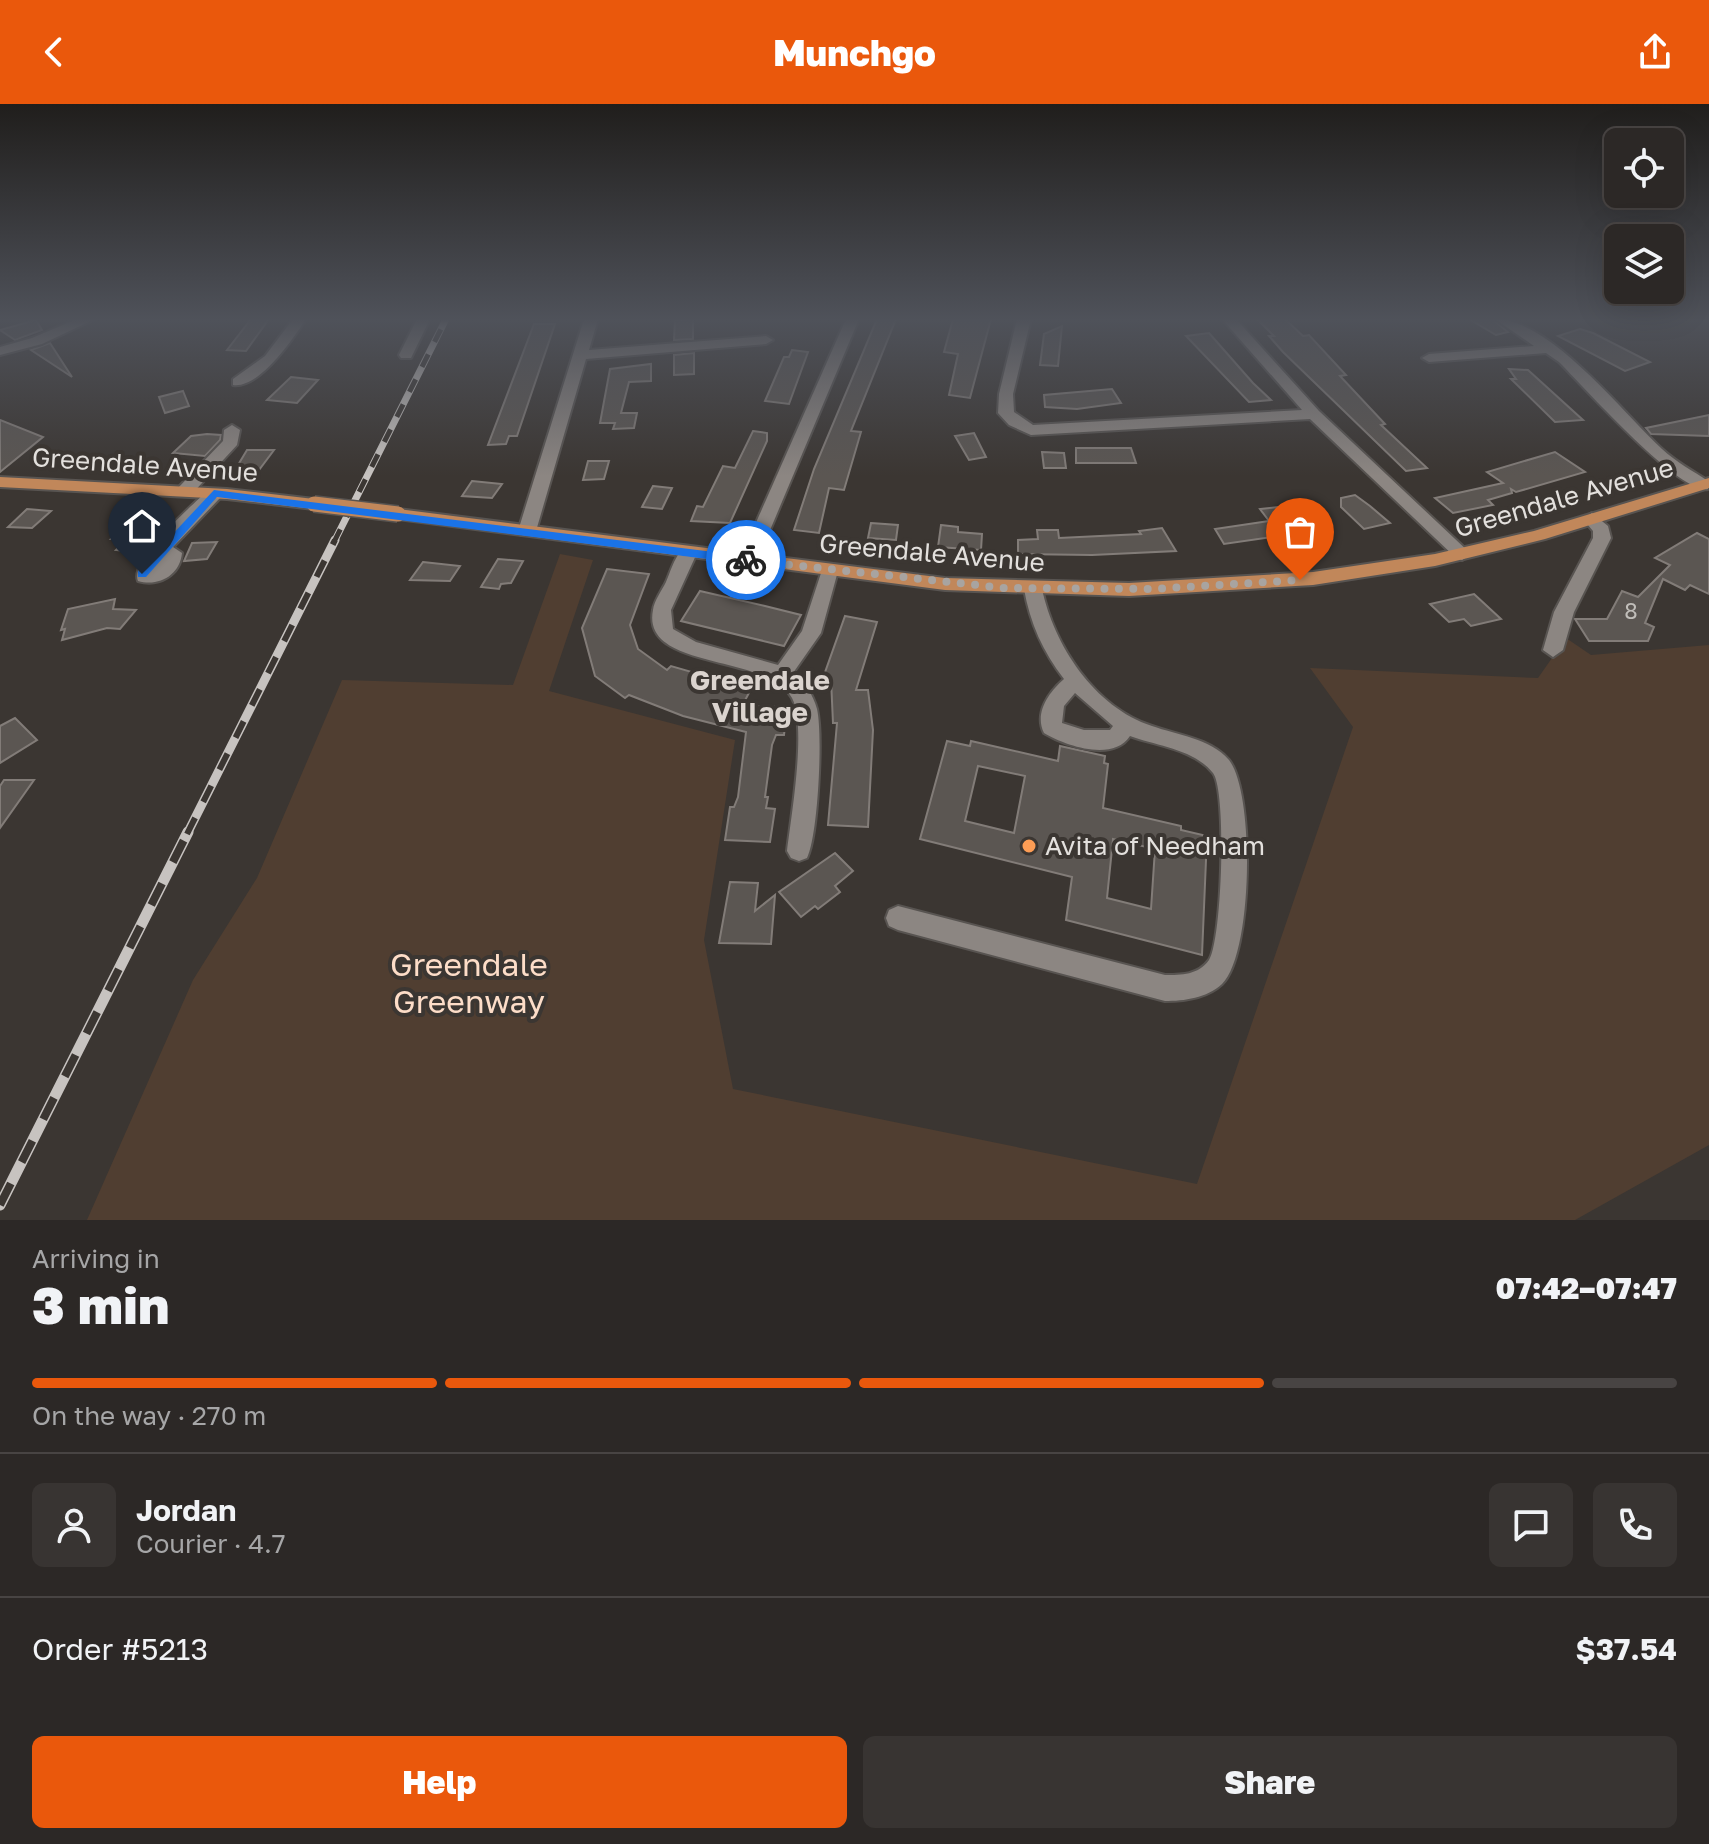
<!DOCTYPE html>
<html lang="en">
<head>
<meta charset="utf-8">
<style>
  :root { --surface:#2c2826; --page:#383432; --text:#f1f3f6; --muted:#a6a6a7; --line:#484443; --accent:#ea580c }
  body { margin:0; font-family:"Golos Text",sans-serif; background:var(--page); color:var(--text); height:100vh; display:flex; flex-direction:column; font-size:30px; white-space:nowrap }
  * { box-sizing:border-box; margin:0 }
  p { font-size:26px; color:var(--muted) }
  .icon { flex:none; width:44px; height:44px; fill:none; stroke:currentColor; stroke-width:2; stroke-linecap:round; stroke-linejoin:round }
  .map { position:relative; height:1116px; overflow:hidden }
  .sheet { display:flex; flex-direction:column; background:var(--surface); flex:1 }
  .sheet>* { flex:none }
  .fabs { position:absolute; left:1604px; top:24px; display:grid; gap:16px }
  .fabs a { display:grid; place-items:center; width:80px; height:80px; border-radius:12px; background:var(--surface); box-shadow:0 8px 32px #0002,0 0 0 2px var(--line); font-size:40px }
  .pin { position:absolute; display:grid; place-items:center; width:68px; height:68px; color:#fff; margin:-82px -34px; border-radius:50% 50% 50% 0; rotate:-45deg; box-shadow:0 0 8px #0007 }
  .pin .icon { rotate:45deg }
  .courier { position:absolute; display:grid; place-items:center; width:80px; height:80px; margin:-40px; border:6px solid #1a73e8; border-radius:50%; background:#fff; color:#222; box-shadow:0 2px 10px #0007 }
  .summary em { font-style:normal; font-weight:800 }
  .summary div { display:flex; flex-direction:column-reverse }
  .summary { display:flex; align-items:center; justify-content:space-between; height:136px; padding:0 32px }
  h1 { font-size:52px; font-weight:800; line-height:60px }
  .bar { display:grid; grid-template-columns:repeat(4,1fr); gap:12px 8px; align-content:center; height:96px; padding:0 32px }
  .bar i { height:10px; border-radius:6px; background:var(--line) }
  .bar .current { background:var(--accent) }
  .bar p { grid-column:span 4 }
  .line { display:flex; align-items:center; gap:20px; padding:0 32px; border-top:2px solid var(--line) }
  .line div { flex:1 }
  .round { display:grid; place-items:center; flex:none; width:84px; height:84px; border-radius:12px; background:var(--page) }
  .button { display:flex; gap:16px; margin-top:auto; padding:16px 32px }
  .button a { flex:1; height:92px; border-radius:12px; background:var(--accent); color:#fff; font-size:32px; font-weight:800; line-height:92px; text-align:center }
  .button a+a { background:var(--page); color:var(--text) }
  header { display:flex; justify-content:space-between; align-items:center; height:104px; padding:0 32px; background:var(--accent); color:#fff; font-size:36px; font-weight:800 }
  .map>svg:first-child { display:block }
</style>
</head>
<body>
<header><svg class="icon" aria-label="back" viewBox="0 0 24 24"><path d="M15 5l-7 7 7 7"/></svg>Munchgo<svg class="icon" aria-label="share" viewBox="0 0 24 24"><path d="M12 15V3M7 8l5-5 5 5M5 13v7h14v-7"/></svg></header>
<div class="map">
<svg width="1709" height="1116" viewBox="0 0 1709 1116">
  <rect width="100%" height="100%" fill="#3b3632"/>
  <path fill="#503e31" d="M560 450 593 456 549 587 735 636 704 836 733 985 1197 1080 1353 623 1310 564 1538 574 1566 534 1591 551 1709 541V1041L1575 1116H87L193 876 257 774 342 576 513 581Z"/>
  <g fill="#5b5652" stroke="#827c78" stroke-width="2" fill-rule="evenodd">
    <path d="M251 215H269L246 247 227 246Z"/>
    <path d="M693 215V235L674 236 675 216Z"/>
    <path d="M877 215H896L851 327 861 328 844 386 829 384 819 429 794 426 814 365Z"/>
    <path d="M953 215H991L970 294 949 291 958 250 944 248Z"/>
    <path d="M1257 215H1285L1303 232 1309 231 1346 271 1340 272 1385 320 1381 321 1427 364 1406 367 1283 248 1269 232H1274Z"/>
    <path d="M1469 215H1492L1508 228 1496 231Z"/>
    <path d="M36 216 42 226 15 236 0 226Z"/>
    <path d="M534 220H555L517 332H509L506 340 488 341Z"/>
    <path d="M1062 222 1058 262 1040 261 1044 230Z"/>
    <path d="M1580 225 1593 229 1650 258 1625 267 1558 232Z"/>
    <path d="M1209 229 1253 279 1271 296 1249 298 1186 232Z"/>
    <path d="M50 239 72 273 31 246Z"/>
    <path d="M792 246 808 248 789 300 765 297 784 253H789Z"/>
    <path d="M694 249V270L674 271V251Z"/>
    <path d="M651 260V277L629 278 621 309H637L634 324 613 325 615 319H600L610 265Z"/>
    <path d="M1509 265 1528 266 1583 316 1555 318 1511 275H1516Z"/>
    <path d="M291 273 318 276 297 299 267 296Z"/>
    <path d="M1112 285 1121 299 1077 305 1045 303 1044 291Z"/>
    <path d="M183 287 189 302 165 309 159 293Z"/>
    <path d="M1709 311V332L1651 330 1646 324Z"/>
    <path d="M0 316 43 333 0 368Z"/>
    <path d="M753 327 767 329V337L730 419 691 417 697 402 703 403 723 362 735 364Z"/>
    <path d="M974 329 986 353 969 356 955 332Z"/>
    <path d="M207 330 221 331 220 336 205 352 173 349 191 332Z"/>
    <path d="M1076 344H1131L1136 359H1076Z"/>
    <path d="M247 346H274L259 366H235Z"/>
    <path d="M1042 348 1064 349 1066 364H1044Z"/>
    <path d="M1555 348 1585 368 1516 388 1511 385 1512 389 1488 396 1493 401 1453 409 1435 394 1503 379 1487 368Z"/>
    <path d="M588 357H609L604 375 583 376Z"/>
    <path d="M472 377 502 380 492 394 462 392Z"/>
    <path d="M653 382 672 384 662 405 642 403Z"/>
    <path d="M1355 391 1370 402 1390 419 1364 425 1341 403V394Z"/>
    <path d="M1278 403 1299 429 1224 440 1215 425 1269 417 1260 405Z"/>
    <path d="M27 405 51 407 32 424 8 423Z"/>
    <path d="M133 413 172 416 143 449 116 446 126 436 111 435Z"/>
    <path d="M871 419 898 421 896 436 868 434Z"/>
    <path d="M941 421 958 423V428L982 430 981 446 938 443Z"/>
    <path d="M1162 424 1176 447 1092 451 1018 450V436L1038 435 1037 426H1058L1059 434 1141 430 1139 427Z"/>
    <path d="M1697 429 1709 435V490L1690 481 1685 486 1663 475 1645 519 1654 523 1648 537H1589L1575 515H1607L1622 487 1638 493 1670 461 1655 454Z"/>
    <path d="M217 438 207 455 184 457 192 439Z"/>
    <path d="M498 455 523 457 511 479 501 480 499 485 481 483Z"/>
    <path d="M423 458 460 462 450 477 410 476Z"/>
    <path d="M607 465 649 470 630 521 638 545 667 566 671 562 751 585 742 602 787 603 784 631H776L772 641 765 693H768L766 704 775 705 770 738 725 736 730 703H734L738 693 746 628 683 612 629 591 625 594 595 572 582 524Z"/>
    <path d="M700 487 765 502 801 511 784 542 681 517Z"/>
    <path d="M1474 490 1501 515 1471 522 1464 515 1449 518 1430 500Z"/>
    <path d="M115 495 113 505 136 506 120 525 107 524 62 536 65 525 61 526 68 505Z"/>
    <path d="M845 512 877 518 856 586H868L873 626 868 723 828 721 837 619H833L831 575 823 574Z"/>
    <path d="M15 614 37 636 0 659V622Z"/>
    <path d="M947 637 970 642 971 637 1058 657 1060 642 1105 652 1104 659 1108 660 1103 704 1181 722V726L1207 732 1202 851 1066 816 1072 773 920 735ZM978 662 1025 672 1014 729 965 717ZM1113 735 1155 745 1151 805 1107 794Z"/>
    <path d="M4 676H34L0 724V682Z"/>
    <path d="M835 749 853 767 835 782 840 788 818 805 815 802 801 813 779 788Z"/>
    <path d="M730 778 758 779 755 807 775 791 771 840 719 839Z"/>
  </g>
  <g fill="none" stroke-linecap="round" stroke-linejoin="round">
    <defs>
      <g id="minor">
        <path d="M77 215H95L42 240 0 251V243L32 234Z"/>
        <path d="M293 215H306C293 235 259 285 233 281V275L265 252Z"/>
        <path d="M417 215H430L411 254H401L399 251Z"/>
        <path d="M584 215H598L589 246 766 232 773 236 766 240 586 255 536 427 533 431H521L518 427Z"/>
        <path d="M846 215H859L757 457 754 461H742L739 457Z"/>
        <path d="M1017 215H1031L1013 290 1014 308 1033 321 1302 306 1222 215H1236L1319 307 1471 450 1462 456 1456 454 1310 315 1031 331 1009 321 998 309 999 290Z"/>
        <path d="M1495 215C1550 215 1622 308 1662 345 1676 358 1693 367 1708 377V385C1680 391 1582 281 1559 258L1546 249 1429 258 1422 254 1429 250 1534 242Z"/>
        <path d="M232 321 240 326 237 341 190 392H178V384L223 337 224 326Z"/>
        <path d="M214 385 222 390 220 394 173 443 182 449C180 471 159 483 138 477 129 456 192 402 208 386Z"/>
        <path d="M1592 409 1608 422 1611 434 1574 508 1563 546 1553 553 1543 546 1554 508 1593 434V427L1583 415Z"/>
        <path d="M688 443 697 449 671 506 673 525 696 538 778 561 802 527 823 463 829 461 838 467 821 529 793 569C805 578 813 591 817 605 823 631 818 732 807 754L799 757 791 754 787 747C791 713 807 622 792 594 767 549 641 567 653 506 654 497 662 486 666 478 671 467 676 446 688 443Z"/>
        <path d="M1033 479 1042 485C1054 541 1094 603 1152 622 1177 631 1210 634 1229 656 1255 689 1253 850 1222 880 1207 894 1184 897 1165 897L898 826 889 822 886 814 889 806 898 802 1165 871C1182 871 1198 871 1209 856 1222 836 1227 687 1213 669 1194 645 1157 642 1130 632 1113 658 1066 642 1044 629 1034 609 1049 588 1064 575 1043 548 1030 519 1024 485ZM1075 589 1113 622 1110 626H1084L1062 619 1064 602Z"/>
      </g>
      <g id="major">
        <path d="M0 373 227 385 314 395 322 400 314 405 227 395 0 383Z"/>
        <path d="M1709 374V384L1545 435 1435 462 1313 481 1129 492 945 486 398 415 389 410 398 405 945 474 1129 479 1313 468 1435 450 1534 427Z"/>
      </g>
    </defs>
    <use href="#minor" stroke="#585451" stroke-width="4"/>
    <use href="#major" stroke="#585451" stroke-width="4"/>
    <use href="#minor" fill="#8c8682" fill-rule="evenodd"/>
    <use href="#major" fill="#c1875a" fill-rule="evenodd"/>
    <defs>
      <path id="rail-far2" d="M334 438 446 215"/>
      <path id="rail-far1" d="M187 730 335 436"/>
      <path id="rail" d="M0 1101 188 728"/>
    </defs>
    <use href="#rail-far2" stroke="#c7c3c0" stroke-width="7"/>
    <use href="#rail-far1" stroke="#c7c3c0" stroke-width="9"/>
    <use href="#rail" stroke="#c7c3c0" stroke-width="11"/>
    <use href="#rail-far2" stroke="#3b3632" stroke-width="5" stroke-dasharray="14" stroke-linecap="butt"/>
    <use href="#rail-far1" stroke="#3b3632" stroke-width="6" stroke-dasharray="18" stroke-linecap="butt"/>
    <use href="#rail" stroke="#3b3632" stroke-width="8" stroke-dasharray="24" stroke-linecap="butt"/>
    <defs>
      <path id="major-bridge" d="M314 400 398 410"/>
    </defs>
    <use href="#major-bridge" stroke="#585451" stroke-width="18" stroke-linecap="butt"/>
    <use href="#major-bridge" stroke="#c1875a" stroke-width="15"/>
  </g>
  <linearGradient id="sky" x2="0" y2="1"><stop stop-color="#201e1c"/><stop offset="0.58" stop-color="#4f525a"/><stop offset="1" stop-color="#4f525a" stop-opacity="0"/></linearGradient>
  <rect width="1709" height="372" fill="url(#sky)"/>
  <path fill="#1a73e8" d="M214 386 746 452 752 456 746 460 217 393 146 473H138V467Z"/>
  <g fill="none" stroke-linecap="round" stroke-linejoin="round">
    <path stroke="#a8a4a1" stroke-width="8" stroke-dasharray="0 14.4" d="M746 456 1004 484 1153 485 1300 476"/>
  </g>
  <circle fill="#fd9d55" stroke="#3b3632" stroke-width="3" cx="1029" cy="742" r="8"/>
  <g text-anchor="middle" stroke-width="8" stroke-linejoin="round" paint-order="stroke">
    <g font-size="22" fill="#c1beba">
      <text x="1631" y="515">8</text>
    </g>
    <g font-size="26" fill="#e3e0dd" stroke="#3b3632">
      <text transform="translate(145 361) rotate(4)" y="9">Greendale Avenue</text>
      <text transform="translate(1564 394) rotate(-16)" y="9">Greendale Avenue</text>
      <text transform="translate(932 449) rotate(5)" y="9">Greendale Avenue</text>
    </g>
    <g font-size="26" fill="#e3e0dd" stroke="#3b3632" text-anchor="start">
      <text x="1045" y="751">Avita of Needham</text>
    </g>
    <g font-size="28" font-weight="bold" fill="#dbd4cf" stroke="#3b3632">
      <text x="760" y="586">Greendale<tspan x="760" dy="32">Village</tspan></text>
    </g>
    <g font-size="32" fill="#fdddc8" stroke="#3b3632">
      <text x="469" y="872">Greendale<tspan x="469" dy="37">Greenway</tspan></text>
    </g>
  </g>
</svg>
<div class="fabs">
<a><svg class="icon" aria-label="locate" viewBox="0 0 24 24"><circle cx="12" cy="12" r="6"/><path d="M12 2v4M12 18v4M2 12h4M18 12h4"/></svg></a>
<a><svg class="icon" aria-label="layers" viewBox="0 0 24 24"><path d="M12 4l9 5-9 5-9-5zM3 14l9 5 9-5"/></svg></a>
</div>
<div class="pin" style="left:1300px;top:476px;background:#ea580c"><svg class="icon" aria-label="bag" viewBox="0 0 24 24"><path d="M5 8h14l-1 12H6zM9 8a3 3 0 0 1 6 0"/></svg></div>
<div class="pin" style="left:142px;top:470px;background:#1f2937"><svg class="icon" aria-label="home" viewBox="0 0 24 24"><path d="M3 11l9-7 9 7M6 9v11h12V9"/></svg></div>
<div class="courier" style="left:746px;top:456px"><svg class="icon" aria-label="bike" viewBox="0 0 24 24"><circle cx="6" cy="16" r="4"/><circle cx="18" cy="16" r="4"/><path d="M6 16l4-8h5l3 8M10 8l3 8H6M13 5h3"/></svg></div>
</div>
<section class="sheet">
<div class="summary"><div><h1>3 min</h1><p>Arriving in</p></div><em>07:42–07:47</em></div>
<div class="bar"><i class="current"></i><i class="current"></i><i class="current"></i><i></i><p>On the way · 270 m</p></div>
<div class="line" style="height:144px"><a class="round"><svg class="icon" aria-label="person" viewBox="0 0 24 24"><circle cx="12" cy="8" r="4"/><path d="M4 21q1-7 8-7t8 7"/></svg></a><div><b>Jordan</b><p>Courier · 4.7</p></div><a class="round"><svg class="icon" aria-label="chat" viewBox="0 0 24 24"><path d="M4 5h16v11H9l-5 4z"/></svg></a><a class="round"><svg class="icon" aria-label="phone" viewBox="0 0 24 24"><path d="M5 4h4l2 5-3 2q2 4 5 5l2-3 5 2v4C11 20 4 13 5 4z"/></svg></a></div>
<div class="line" style="height:104px"><div>Order #5213</div><b>$37.54</b></div>
<div class="button"><a>Help</a><a>Share</a></div>
</section>
</body>
</html>
